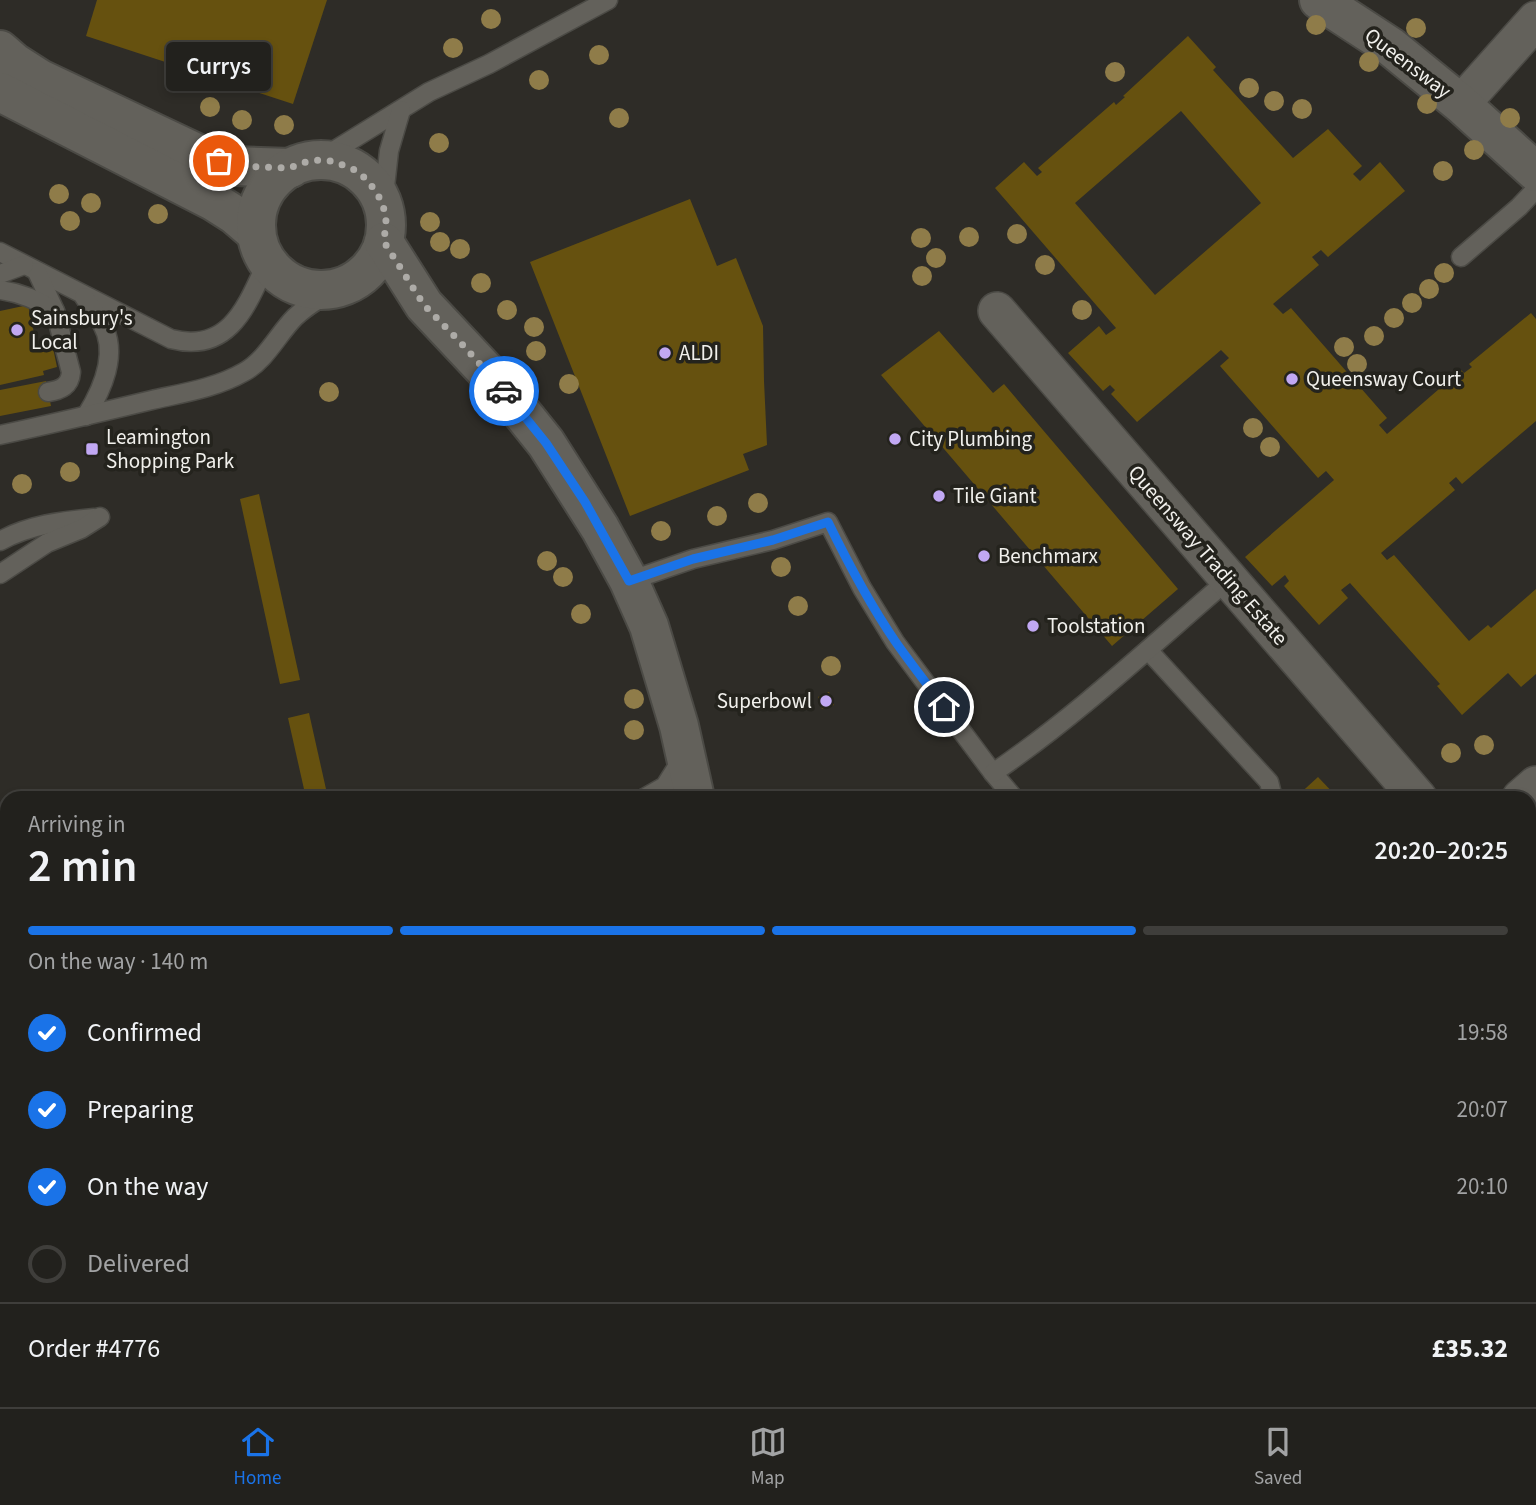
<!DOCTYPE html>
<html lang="en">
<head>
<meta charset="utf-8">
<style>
  :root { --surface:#22211d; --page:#2e2e2a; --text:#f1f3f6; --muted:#a2a3a4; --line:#3f3e3b; --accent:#1a73e8 }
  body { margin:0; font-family:"Source Sans 3",sans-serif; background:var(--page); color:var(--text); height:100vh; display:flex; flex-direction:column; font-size:26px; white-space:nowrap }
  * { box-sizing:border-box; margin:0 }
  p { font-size:23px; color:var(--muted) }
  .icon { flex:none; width:38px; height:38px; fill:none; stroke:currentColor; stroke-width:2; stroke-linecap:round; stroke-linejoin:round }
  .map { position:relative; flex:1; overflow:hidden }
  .details { position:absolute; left:0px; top:791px; width:1536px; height:616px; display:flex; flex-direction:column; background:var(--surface); border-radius:21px 21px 0 0; box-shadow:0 4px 10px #0003,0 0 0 2px var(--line) }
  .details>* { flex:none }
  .pin { position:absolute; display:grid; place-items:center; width:60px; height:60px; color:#fff; margin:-30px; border:4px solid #fff; border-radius:50%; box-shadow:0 2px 7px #0007 }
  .courier { position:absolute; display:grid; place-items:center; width:70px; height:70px; margin:-35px; border:5px solid #1a73e8; border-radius:50%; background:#fff; color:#222; box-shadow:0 2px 9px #0007 }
  .bubble { position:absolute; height:49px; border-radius:7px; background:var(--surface); box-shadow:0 4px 10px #0003,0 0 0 2px var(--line); font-size:23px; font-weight:600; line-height:49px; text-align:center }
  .headline em { font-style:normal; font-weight:600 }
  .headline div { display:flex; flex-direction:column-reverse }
  .headline { display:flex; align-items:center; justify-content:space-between; height:119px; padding:0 28px }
  h1 { font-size:46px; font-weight:600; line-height:52px }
  .bar { display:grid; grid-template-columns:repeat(4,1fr); gap:10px 7px; align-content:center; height:84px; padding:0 28px }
  .bar i { height:9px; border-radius:5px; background:var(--line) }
  .bar .active { background:var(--accent) }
  .bar p { grid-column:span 4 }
  .line { display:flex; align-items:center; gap:18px; padding:0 28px; border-top:2px solid var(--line) }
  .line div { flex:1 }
  ol { padding:0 28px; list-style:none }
  li { display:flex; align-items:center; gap:21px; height:77px }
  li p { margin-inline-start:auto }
  li .icon { padding:7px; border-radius:50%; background:var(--accent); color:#fff; stroke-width:4 }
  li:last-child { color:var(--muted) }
  li i { width:38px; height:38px; border:4px solid var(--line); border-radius:50% }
  .dock { display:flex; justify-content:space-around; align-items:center; height:98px; border-top:2px solid var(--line); background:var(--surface); font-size:19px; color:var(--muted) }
  .dock a { display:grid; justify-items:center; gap:4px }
  .dock .active { color:var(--accent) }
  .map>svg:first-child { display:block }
</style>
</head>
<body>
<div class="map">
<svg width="1536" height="1407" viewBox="0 0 1536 1407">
  <rect width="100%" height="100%" fill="#2e2c27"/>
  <g fill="#66510f" fill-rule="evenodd">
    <path d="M97 0H327L293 104 86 36Z"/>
    <path d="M1188 36 1216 67 1213 70 1293 158 1328 129 1362 166 1353 174 1360 181 1380 162 1405 191 1328 257 1321 250 1312 257 1319 265 1273 304 1283 314 1291 308 1387 418 1379 425 1387 434 1461 370 1464 373 1472 367 1469 364 1531 313 1536 319V421L1462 484 1456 477 1449 483 1455 490 1381 553 1387 560 1394 555 1469 641 1488 625 1491 628 1536 589V674L1521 687 1508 673 1462 715 1437 686 1440 684 1350 583 1341 590 1348 598 1319 625 1284 586 1289 581 1285 575 1272 586 1245 557 1334 480 1326 471 1318 478 1220 366 1229 358 1221 350 1137 422 1111 394 1115 390 1110 385 1103 391 1068 353 1099 326 1106 335 1116 328 995 188 1024 162 1037 176 1042 172 1038 168 1114 102 1116 105 1125 97 1123 96ZM1181 111 1261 203 1155 295 1075 203Z"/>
    <path d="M690 199 717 266 736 258 763 326 764 381 767 445 743 454 749 470 630 516 530 262Z"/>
    <path d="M28 305 38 352 53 348 57 367 43 371 44 375 0 385V311Z"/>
    <path d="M939 331 993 393 1004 384 1178 589 1112 646 881 375Z"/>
    <path d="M46 381 51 406 0 416V390Z"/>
    <path d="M259 494 300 680 280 684 240 499Z"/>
    <path d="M829 692 834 705 822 709 818 697Z"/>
    <path d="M309 713 328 798H306L288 718Z"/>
    <path d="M1318 777 1338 798H1295Z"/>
    <path d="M1536 859V899L1530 891V865Z"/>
    <path d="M1530 908 1536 916V924L1530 930Z"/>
    <path d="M7 997V1076H6L0 1050V999Z"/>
    <path d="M1530 1062 1536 1070V1108L1530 1113Z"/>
    <path d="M1 1078 7 1106V1394L0 1395Z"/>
    <path d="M1536 1111V1134L1530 1127V1116Z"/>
    <path d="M1308 1400H1490L1482 1407H1314Z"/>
  </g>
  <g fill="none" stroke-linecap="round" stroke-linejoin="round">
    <defs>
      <g id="lane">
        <path d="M319 160 429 92 489 64 608 0"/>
        <path d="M383 205 389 151 401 110"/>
        <path d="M0 252 171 339C230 354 247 305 267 262"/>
        <path d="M1461 257 1519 207 1536 189"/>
        <path d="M37 272 55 311 71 372C70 386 61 390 48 392"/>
        <path d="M0 274 24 265"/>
        <path d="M0 290C21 293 38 300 55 311"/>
        <path d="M84 297C90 306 97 314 102 324 119 354 102 390 86 416"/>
        <path d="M0 435C51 424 102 412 152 400 183 393 216 388 244 372 266 360 278 334 295 317 310 303 327 294 345 285"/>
        <path d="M0 541C29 525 61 521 94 518"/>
        <path d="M0 574 47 543 81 529 100 517"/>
        <path d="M629 581 693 559 773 540 828 522 862 588 895 642 993 773 1014 798"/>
        <path d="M1148 650 1269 782 1272 794 1270 798"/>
        <path d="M993 773C1077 716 1152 645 1229 579"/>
        <path d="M644 798 665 786 682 759"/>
        <path d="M1089 1400 1090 1407"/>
        <path d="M291 1405 419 1401"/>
      </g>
      <g id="street">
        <path d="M1461 104 1536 20"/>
        <path d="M997 311 1418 798"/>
        <path d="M1521 798 1536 785"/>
        <path d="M1530 1279 1536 1286"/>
      </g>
      <g id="secondary">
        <path d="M1319 0 1391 47 1461 104 1536 172"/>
        <path d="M0 50 15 63 40 79 205 157 233 166 291 168"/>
        <path d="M0 92 213 201 235 215 256 233"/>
        <circle cx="321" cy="225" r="65"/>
        <path d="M384 242 424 305 501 387 546 443 600 528 629 581 649 626 679 726 695 798"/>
        <path d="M762 1400V1407"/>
      </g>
    </defs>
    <use href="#lane" stroke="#4b4a45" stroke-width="21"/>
    <use href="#street" stroke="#4b4a45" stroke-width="40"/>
    <use href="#secondary" stroke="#4b4a45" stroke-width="42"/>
    <use href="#lane" stroke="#63615b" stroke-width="18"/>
    <use href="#street" stroke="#63615b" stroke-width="37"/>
    <use href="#secondary" stroke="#63615b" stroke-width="38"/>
  </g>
  <g fill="#8f7c49">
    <circle cx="491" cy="19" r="10"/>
    <circle cx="1316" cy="25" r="10"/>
    <circle cx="1416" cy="28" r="10"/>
    <circle cx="453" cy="48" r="10"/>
    <circle cx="599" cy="55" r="10"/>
    <circle cx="1369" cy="62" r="10"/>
    <circle cx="1115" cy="72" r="10"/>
    <circle cx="539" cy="80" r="10"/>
    <circle cx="1249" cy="88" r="10"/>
    <circle cx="1274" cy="101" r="10"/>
    <circle cx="1427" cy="104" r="10"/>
    <circle cx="210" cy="107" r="10"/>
    <circle cx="1302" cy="109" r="10"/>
    <circle cx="619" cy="118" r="10"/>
    <circle cx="1510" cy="118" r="10"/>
    <circle cx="242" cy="120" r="10"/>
    <circle cx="284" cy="125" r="10"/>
    <circle cx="439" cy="143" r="10"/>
    <circle cx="1474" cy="150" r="10"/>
    <circle cx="1443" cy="171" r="10"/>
    <circle cx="59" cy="194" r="10"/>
    <circle cx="91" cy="203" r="10"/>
    <circle cx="158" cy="214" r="10"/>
    <circle cx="70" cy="221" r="10"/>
    <circle cx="430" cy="222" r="10"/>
    <circle cx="1017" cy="234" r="10"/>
    <circle cx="969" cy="237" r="10"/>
    <circle cx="921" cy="238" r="10"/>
    <circle cx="440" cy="242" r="10"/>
    <circle cx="460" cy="249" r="10"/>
    <circle cx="936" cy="258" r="10"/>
    <circle cx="1045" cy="265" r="10"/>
    <circle cx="1444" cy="273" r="10"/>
    <circle cx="922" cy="276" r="10"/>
    <circle cx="481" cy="283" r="10"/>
    <circle cx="1429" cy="289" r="10"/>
    <circle cx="1412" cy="303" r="10"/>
    <circle cx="507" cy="310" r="10"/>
    <circle cx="1082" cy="310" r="10"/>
    <circle cx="1394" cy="318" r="10"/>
    <circle cx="534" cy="327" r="10"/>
    <circle cx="1374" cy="336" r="10"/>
    <circle cx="1344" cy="347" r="10"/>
    <circle cx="536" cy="351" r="10"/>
    <circle cx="1357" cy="364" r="10"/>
    <circle cx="569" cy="384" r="10"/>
    <circle cx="329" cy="392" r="10"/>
    <circle cx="1253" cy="428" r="10"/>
    <circle cx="1270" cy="447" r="10"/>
    <circle cx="70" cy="472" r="10"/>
    <circle cx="22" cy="484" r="10"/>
    <circle cx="758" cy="503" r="10"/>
    <circle cx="717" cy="516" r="10"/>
    <circle cx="661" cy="531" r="10"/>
    <circle cx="547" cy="561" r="10"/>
    <circle cx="781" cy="567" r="10"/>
    <circle cx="563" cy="577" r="10"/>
    <circle cx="798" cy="606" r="10"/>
    <circle cx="581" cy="614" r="10"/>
    <circle cx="831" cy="666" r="10"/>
    <circle cx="634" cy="699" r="10"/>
    <circle cx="634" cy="730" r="10"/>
    <circle cx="1484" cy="745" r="10"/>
    <circle cx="1451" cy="753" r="10"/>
  </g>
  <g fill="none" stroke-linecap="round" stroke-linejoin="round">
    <path stroke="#adaba7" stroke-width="7" stroke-dasharray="0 12.6" d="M219 161 233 166 290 168 301 163 319 160 331 161 351 168 361 174 376 191 383 205 386 220 384 242 424 305 461 343 504 391"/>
    <path stroke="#1a73e8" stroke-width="9" d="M504 391 546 443 585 502 629 581 693 559 773 540 828 522C848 563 869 603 895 641 911 664 928 685 944 707"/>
  </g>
  <g fill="#c1a8f3" stroke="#24231d" stroke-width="2.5">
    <circle cx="17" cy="330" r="7"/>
    <circle cx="665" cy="353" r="7"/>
    <circle cx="1292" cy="379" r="7"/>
    <circle cx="895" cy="439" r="7"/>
    <rect x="85" y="442" width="14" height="14" rx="3.5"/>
    <circle cx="939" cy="496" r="7"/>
    <circle cx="984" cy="556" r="7"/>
    <circle cx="1033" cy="626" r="7"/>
    <circle cx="826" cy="701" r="7"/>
  </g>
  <g text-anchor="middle" stroke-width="7" stroke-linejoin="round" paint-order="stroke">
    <g font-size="21" fill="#f1f0ec" stroke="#24231d">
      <text transform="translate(1408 63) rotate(37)" y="7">Queensway</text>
      <text transform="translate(1208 555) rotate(49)" y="7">Queensway Trading Estate</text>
    </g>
    <g font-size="21" fill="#f1f0ec" stroke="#24231d" text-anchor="start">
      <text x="31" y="325">Sainsbury's<tspan x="31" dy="24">Local</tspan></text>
      <text x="679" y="360">ALDI</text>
      <text x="1306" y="386">Queensway Court</text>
      <text x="106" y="444">Leamington<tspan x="106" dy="24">Shopping Park</tspan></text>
      <text x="909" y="446">City Plumbing</text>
      <text x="953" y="503">Tile Giant</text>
      <text x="998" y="563">Benchmarx</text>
      <text x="1047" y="633">Toolstation</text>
      <text x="812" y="708" text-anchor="end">Superbowl</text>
    </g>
  </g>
</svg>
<div class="pin" style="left:219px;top:161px;background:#ea580c"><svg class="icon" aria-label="bag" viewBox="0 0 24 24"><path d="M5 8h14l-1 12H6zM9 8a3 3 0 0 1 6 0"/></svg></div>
<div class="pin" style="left:944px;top:707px;background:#1f2937"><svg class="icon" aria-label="home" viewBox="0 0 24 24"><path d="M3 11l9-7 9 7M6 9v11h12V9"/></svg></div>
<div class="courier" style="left:504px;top:391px"><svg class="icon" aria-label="car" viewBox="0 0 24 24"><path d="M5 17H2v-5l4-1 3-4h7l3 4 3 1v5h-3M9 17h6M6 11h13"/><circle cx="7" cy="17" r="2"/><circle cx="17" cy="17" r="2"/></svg></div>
<div class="bubble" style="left:166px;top:42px;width:105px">Currys</div>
<section class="details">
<div class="headline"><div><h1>2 min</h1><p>Arriving in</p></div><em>20:20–20:25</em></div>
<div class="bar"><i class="active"></i><i class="active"></i><i class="active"></i><i></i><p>On the way · 140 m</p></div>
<ol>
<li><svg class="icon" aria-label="check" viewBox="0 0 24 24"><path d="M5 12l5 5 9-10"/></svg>Confirmed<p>19:58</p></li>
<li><svg class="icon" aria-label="check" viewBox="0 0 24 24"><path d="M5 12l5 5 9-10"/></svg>Preparing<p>20:07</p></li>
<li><svg class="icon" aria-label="check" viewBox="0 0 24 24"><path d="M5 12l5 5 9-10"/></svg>On the way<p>20:10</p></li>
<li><i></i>Delivered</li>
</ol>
<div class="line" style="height:91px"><div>Order #4776</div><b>£35.32</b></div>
</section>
</div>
<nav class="dock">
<a class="active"><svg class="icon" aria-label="home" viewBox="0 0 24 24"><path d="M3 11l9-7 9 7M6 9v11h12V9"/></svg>Home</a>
<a><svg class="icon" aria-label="map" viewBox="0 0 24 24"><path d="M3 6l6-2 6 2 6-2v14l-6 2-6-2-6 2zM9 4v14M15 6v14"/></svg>Map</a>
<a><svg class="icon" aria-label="saved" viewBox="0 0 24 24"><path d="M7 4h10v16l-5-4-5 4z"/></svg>Saved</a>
</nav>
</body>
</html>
